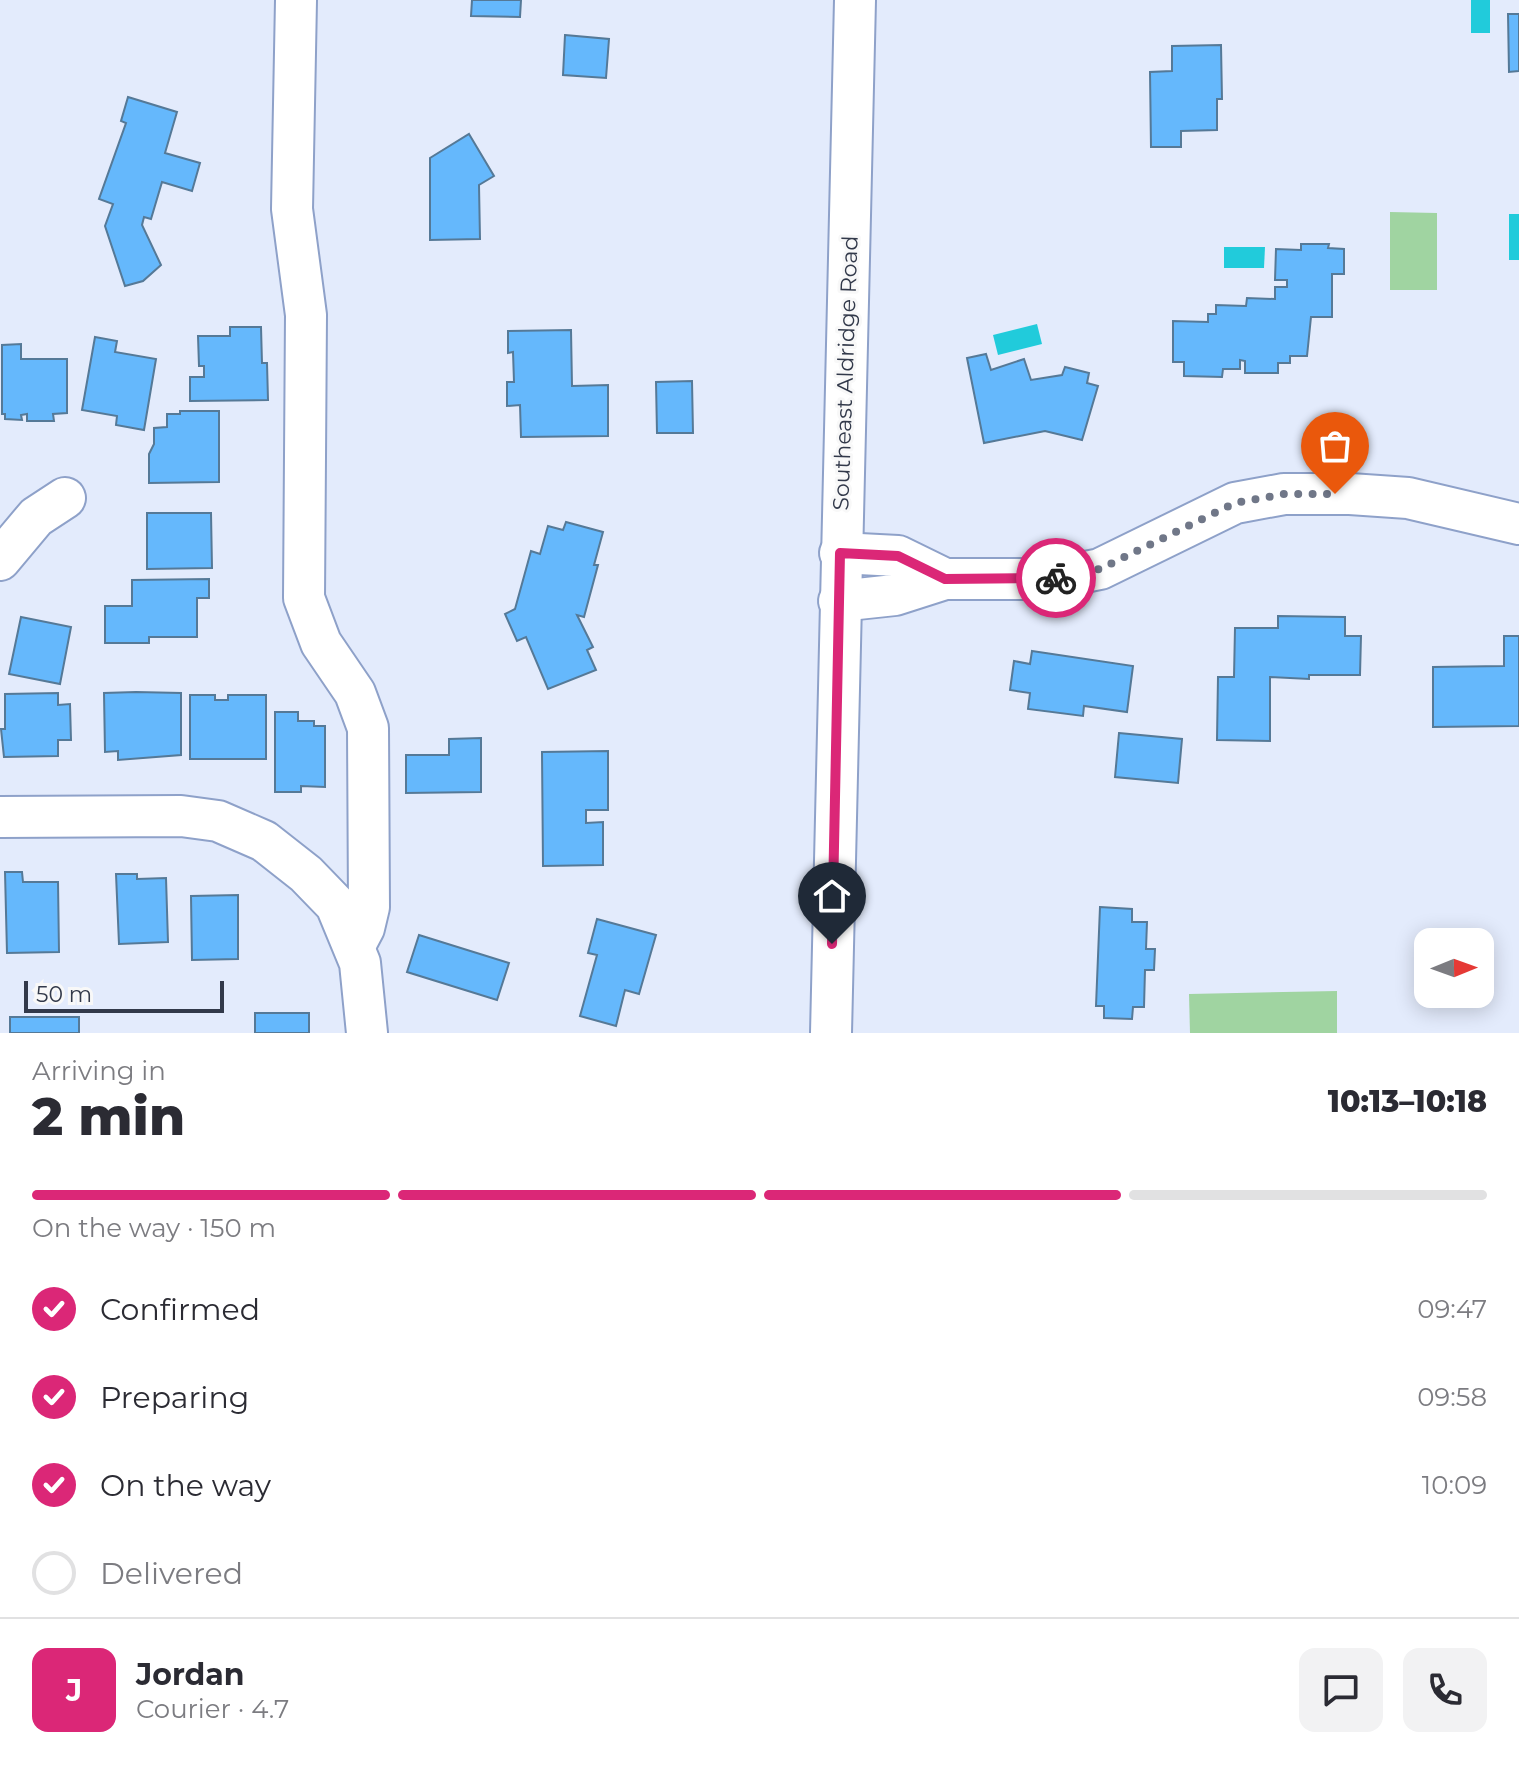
<!DOCTYPE html>
<html lang="en">
<head>
<meta charset="utf-8">
<style>
  :root { --surface:#fff; --page:#f2f2f3; --text:#2b2b33; --muted:#7c7c81; --line:#e1e1e2; --accent:#db2777 }
  body { margin:0; font-family:Montserrat,sans-serif; background:var(--page); color:var(--text); height:100vh; display:flex; flex-direction:column; font-size:30px; white-space:nowrap }
  * { box-sizing:border-box; margin:0 }
  p { font-size:26px; color:var(--muted) }
  .icon { flex:none; width:44px; height:44px; fill:none; stroke:currentColor; stroke-width:2; stroke-linecap:round; stroke-linejoin:round }
  .map { position:relative; height:1033px; overflow:hidden }
  .details { display:flex; flex-direction:column; background:var(--surface); flex:1 }
  .details>* { flex:none }
  .needle { width:52px; rotate:89deg }
  .controls { position:absolute; left:1414px; top:928px; display:grid; gap:16px }
  .controls a { display:grid; place-items:center; width:80px; height:80px; border-radius:16px; background:var(--surface); box-shadow:0 4px 20px #0003; font-size:40px }
  .scale { position:absolute; left:24px; bottom:20px; width:200px; box-sizing:border-box; padding-left:8px; border:4px solid #32394a; border-top:0; font-size:22px; line-height:28px; white-space:nowrap; color:#32394a; -webkit-text-stroke:6px #f8f8f8; paint-order:stroke }
  .pin { position:absolute; display:grid; place-items:center; width:68px; height:68px; color:#fff; margin:-82px -34px; border-radius:50% 50% 50% 0; rotate:-45deg; box-shadow:0 0 8px #0007 }
  .pin .icon { rotate:45deg }
  .courier { position:absolute; display:grid; place-items:center; width:80px; height:80px; margin:-40px; border:6px solid #db2777; border-radius:50%; background:#fff; color:#222; box-shadow:0 2px 10px #0007 }
  .overview em { font-style:normal; font-weight:800 }
  .overview div { display:flex; flex-direction:column-reverse }
  .overview { display:flex; align-items:center; justify-content:space-between; height:136px; padding:0 32px }
  h1 { font-size:52px; font-weight:800; line-height:60px }
  .bar { display:grid; grid-template-columns:repeat(4,1fr); gap:12px 8px; align-content:center; height:96px; padding:0 32px }
  .bar i { height:10px; border-radius:6px; background:var(--line) }
  .bar .selected { background:var(--accent) }
  .bar p { grid-column:span 4 }
  .line { display:flex; align-items:center; gap:20px; padding:0 32px; border-top:2px solid var(--line) }
  .line div { flex:1 }
  .round { display:grid; place-items:center; flex:none; width:84px; height:84px; border-radius:16px; background:var(--page) }
  ol { padding:0 32px; list-style:none }
  li { display:flex; align-items:center; gap:24px; height:88px }
  li p { margin-inline-start:auto }
  li .icon { padding:8px; border-radius:50%; background:var(--accent); color:#fff; stroke-width:4 }
  li:last-child { color:var(--muted) }
  li i { width:44px; height:44px; border:4px solid var(--line); border-radius:50% }
  .map>svg:first-child { display:block }
</style>
</head>
<body>
<div class="map">
<svg width="1519" height="1033" viewBox="0 0 1519 1033">
  <rect width="100%" height="100%" fill="#e3ebfc"/>
  <g fill="#a0d4a1">
    <path d="M1390 212 1437 213V290H1390Z"/>
    <path d="M1337 991V1033H1190L1189 994Z"/>
  </g>
  <g fill="#21cbdb">
    <rect x="1471" y="0" width="19" height="33"/>
    <rect x="1509" y="214" width="10" height="46"/>
    <path d="M1224 247H1265L1264 268H1224Z"/>
    <path d="M1037 324 1042 344 998 355 993 335Z"/>
  </g>
  <g fill="#65b8fc" stroke="#557997" stroke-width="2">
    <path d="M472 0H521L520 17 471 16Z"/>
    <path d="M1508 14H1519V71L1509 72Z"/>
    <path d="M565 35 609 39 606 78 563 75Z"/>
    <path d="M1221 45 1222 99H1217V130L1181 131V147H1151L1150 72 1172 71V46Z"/>
    <path d="M128 97 177 112 165 153 200 163 192 191 162 182 151 219 144 217 142 225 161 265 143 281 125 286 105 226 113 204 99 199 126 123 121 121Z"/>
    <path d="M469 134 494 176 479 185 480 239 430 240V158Z"/>
    <path d="M1301 244H1329L1328 248 1344 249V274H1332V317H1311L1307 356H1290V363H1278V373H1245V361L1240 360V369H1223L1222 377 1184 376V362H1173V321L1208 322V314H1216V305L1246 306 1247 298 1275 299V287H1287V280H1275L1276 249 1301 250Z"/>
    <path d="M230 327H261L262 363H267L268 400 190 401V377H204V366H199L198 336H230Z"/>
    <path d="M571 330 572 386 608 385V436L521 437 520 405 507 406V382H514L513 352 508 353V331Z"/>
    <path d="M95 337 117 341 115 352 156 359 144 430 116 425 117 416 82 410Z"/>
    <path d="M21 344V359H67V413L53 414 54 421H27V414L21 415 22 420 5 419V414H2V345Z"/>
    <path d="M986 354 991 370 1024 359 1031 380 1062 375 1065 367 1089 373 1087 383 1098 386 1082 440 1045 431 984 443 967 358Z"/>
    <path d="M692 381 693 433H657L656 382Z"/>
    <path d="M180 411H219V482L149 483V454L154 444V428L167 427V414H180Z"/>
    <path d="M147 513H211L212 568 147 569Z"/>
    <path d="M566 522 603 532 594 565H598L584 617 577 615 593 647 587 650 596 670 548 689 526 637 517 641 505 614 515 609 531 551 540 554 548 526 563 530Z"/>
    <path d="M209 579V598H197V637H149V643H105V606H132V580Z"/>
    <path d="M1278 616 1345 617V636H1361L1360 675H1309V679L1270 677V741L1217 740 1218 677H1234L1235 628H1278Z"/>
    <path d="M21 617 71 627 60 684 9 674Z"/>
    <path d="M1504 636H1519V726L1433 727V667L1504 666Z"/>
    <path d="M1032 651 1133 666 1127 712 1084 706 1083 716 1028 709 1030 693 1010 690 1014 661 1030 664Z"/>
    <path d="M136 692 181 693V755L118 760V751L105 752 104 693Z"/>
    <path d="M58 693V705L70 704 71 740H58V756L4 757 1 729H5V694Z"/>
    <path d="M190 695H215V700H228V695H266V759H190Z"/>
    <path d="M275 712H298V721H314V726H325V787L301 786V792H275Z"/>
    <path d="M1119 733 1182 739 1178 783 1115 777Z"/>
    <path d="M481 738V792L406 793V755H449V739Z"/>
    <path d="M608 751V810H586V823L603 822V865L543 866 542 752Z"/>
    <path d="M5 872H22L23 882H58L59 952 7 953Z"/>
    <path d="M116 874H137V879L166 878 168 942 119 944Z"/>
    <path d="M238 895V959L192 960 191 896Z"/>
    <path d="M1100 907 1132 909V922H1147L1146 949H1155L1154 970H1145L1144 1007H1133L1132 1019 1104 1018V1006H1096Z"/>
    <path d="M597 919 656 935 639 994 625 990 616 1026 580 1016 597 955 588 953Z"/>
    <path d="M419 935 509 963 497 1000 407 972Z"/>
    <rect x="255" y="1013" width="54" height="20"/>
    <rect x="10" y="1017" width="69" height="16"/>
  </g>
  <g fill="none" stroke-linecap="round" stroke-linejoin="round">
    <defs>
      <g id="minor">
        <path d="M296 0 292 209 306 315 304 598 321 643 355 693 368 728 369 907 364 928 354 947"/>
        <path d="M0 560 36 517 65 498"/>
        <path d="M945 579H1050L1100 569 1235 503 1284 494H1350L1408 498 1519 524"/>
        <path d="M839 601 895 595 945 579 898 556 840 553"/>
        <path d="M0 817 181 816 218 821 264 841 306 874 336 905 360 963 367 1033"/>
        <path d="M831 1033 855 0"/>
      </g>
    </defs>
    <use href="#minor" stroke="#8ea1c9" stroke-width="44"/>
    <use href="#minor" stroke="#fff" stroke-width="40"/>
  </g>
  <g fill="none" stroke-linecap="round" stroke-linejoin="round">
    <path stroke="#707788" stroke-width="8" stroke-dasharray="0 14.4" d="M1056 578 1100 569 1235 503 1284 494H1335"/>
    <path stroke="#db2777" stroke-width="10" d="M832 944 840 553 898 556 945 579 1056 578"/>
  </g>
  <g text-anchor="middle" stroke-width="6" stroke-linejoin="round" paint-order="stroke">
    <g font-size="22" fill="#32394a" stroke="#f8f8f8">
      <text transform="translate(845 373) rotate(-88)" y="8">Southeast Aldridge Road</text>
    </g>
  </g>
</svg>
<div class="controls">
<a><svg class="needle" viewBox="-14 -14 28 28"><path d="M0-13l5 13h-10z" fill="#e53935"/><path d="M0 13l5-13h-10z" fill="#7c7c81"/></svg></a>
</div>
<div class="scale">50 m</div>
<div class="pin" style="left:1335px;top:494px;background:#ea580c"><svg class="icon" aria-label="bag" viewBox="0 0 24 24"><path d="M5 8h14l-1 12H6zM9 8a3 3 0 0 1 6 0"/></svg></div>
<div class="pin" style="left:832px;top:944px;background:#1f2937"><svg class="icon" aria-label="home" viewBox="0 0 24 24"><path d="M3 11l9-7 9 7M6 9v11h12V9"/></svg></div>
<div class="courier" style="left:1056px;top:578px"><svg class="icon" aria-label="bike" viewBox="0 0 24 24"><circle cx="6" cy="16" r="4"/><circle cx="18" cy="16" r="4"/><path d="M6 16l4-8h5l3 8M10 8l3 8H6M13 5h3"/></svg></div>
</div>
<section class="details">
<div class="overview"><div><h1>2 min</h1><p>Arriving in</p></div><em>10:13–10:18</em></div>
<div class="bar"><i class="selected"></i><i class="selected"></i><i class="selected"></i><i></i><p>On the way · 150 m</p></div>
<ol>
<li><svg class="icon" aria-label="check" viewBox="0 0 24 24"><path d="M5 12l5 5 9-10"/></svg>Confirmed<p>09:47</p></li>
<li><svg class="icon" aria-label="check" viewBox="0 0 24 24"><path d="M5 12l5 5 9-10"/></svg>Preparing<p>09:58</p></li>
<li><svg class="icon" aria-label="check" viewBox="0 0 24 24"><path d="M5 12l5 5 9-10"/></svg>On the way<p>10:09</p></li>
<li><i></i>Delivered</li>
</ol>
<div class="line" style="height:144px"><b class="round" style="background:var(--accent);color:#fff">J</b><div><b>Jordan</b><p>Courier · 4.7</p></div><a class="round"><svg class="icon" aria-label="chat" viewBox="0 0 24 24"><path d="M4 5h16v11H9l-5 4z"/></svg></a><a class="round"><svg class="icon" aria-label="phone" viewBox="0 0 24 24"><path d="M5 4h4l2 5-3 2q2 4 5 5l2-3 5 2v4C11 20 4 13 5 4z"/></svg></a></div>
</section>
</body>
</html>
